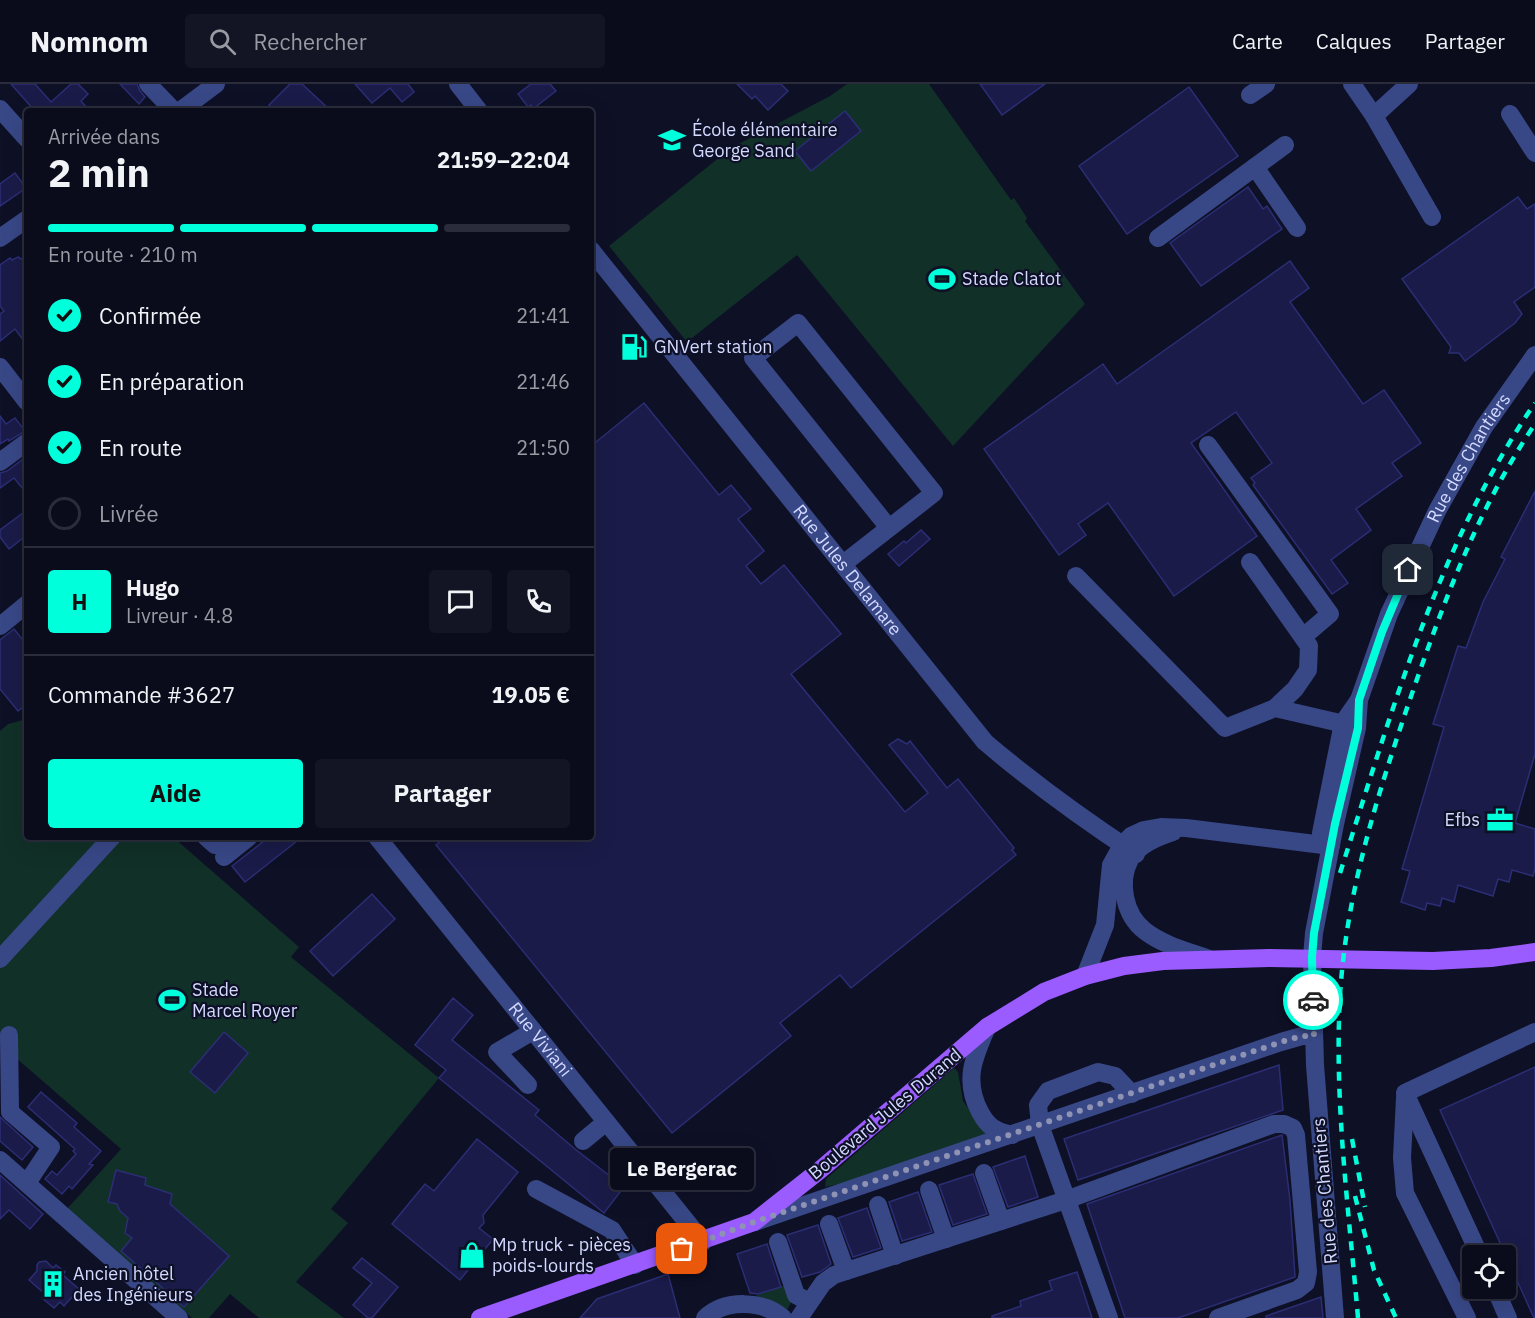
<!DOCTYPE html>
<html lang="fr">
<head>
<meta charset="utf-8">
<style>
  :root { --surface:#0a0c1c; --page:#131525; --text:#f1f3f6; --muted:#999ba3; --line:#2a2c3b; --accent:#00ffdb }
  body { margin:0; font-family:"IBM Plex Sans",sans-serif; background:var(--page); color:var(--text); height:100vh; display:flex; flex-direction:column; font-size:22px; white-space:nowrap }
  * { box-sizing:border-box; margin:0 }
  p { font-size:20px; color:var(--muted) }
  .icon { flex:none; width:33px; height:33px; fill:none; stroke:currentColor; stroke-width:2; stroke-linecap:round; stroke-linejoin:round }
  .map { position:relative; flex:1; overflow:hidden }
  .drawer { position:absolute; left:24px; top:24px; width:570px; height:732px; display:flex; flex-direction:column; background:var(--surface); border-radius:6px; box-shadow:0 6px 24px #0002,0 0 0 2px var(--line) }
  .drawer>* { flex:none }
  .fabs { position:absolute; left:1462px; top:1161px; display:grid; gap:12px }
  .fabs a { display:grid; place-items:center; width:54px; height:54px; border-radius:6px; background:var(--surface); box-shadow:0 6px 24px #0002,0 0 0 2px var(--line); font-size:30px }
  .pin { position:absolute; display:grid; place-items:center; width:51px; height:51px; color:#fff; margin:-26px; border-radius:12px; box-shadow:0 3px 9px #0006 }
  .courier { position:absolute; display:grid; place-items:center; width:60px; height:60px; margin:-30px; border:4px solid #00ffdb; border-radius:50%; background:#fff; color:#222; box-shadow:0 2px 8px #0007 }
  .bubble { position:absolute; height:42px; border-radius:6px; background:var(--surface); box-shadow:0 6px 24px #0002,0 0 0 2px var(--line); font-size:20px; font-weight:700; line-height:42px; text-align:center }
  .head em { font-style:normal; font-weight:700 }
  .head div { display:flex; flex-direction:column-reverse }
  .head { display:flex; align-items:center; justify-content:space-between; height:102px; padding:0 24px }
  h1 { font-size:39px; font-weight:700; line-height:45px }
  .bar { display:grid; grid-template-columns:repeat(4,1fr); gap:9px 6px; align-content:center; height:72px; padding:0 24px }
  .bar i { height:8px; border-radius:4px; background:var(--line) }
  .bar .on { background:var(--accent) }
  .bar p { grid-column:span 4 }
  .line { display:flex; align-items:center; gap:15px; padding:0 24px; border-top:2px solid var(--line) }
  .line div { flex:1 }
  .round { display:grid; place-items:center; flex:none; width:63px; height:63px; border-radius:6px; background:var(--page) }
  ol { padding:0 24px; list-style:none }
  li { display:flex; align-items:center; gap:18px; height:66px }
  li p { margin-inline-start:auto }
  li .icon { padding:6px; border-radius:50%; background:var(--accent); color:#111; stroke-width:4 }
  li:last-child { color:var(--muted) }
  li i { width:33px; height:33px; border:3px solid var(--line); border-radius:50% }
  .button { display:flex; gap:12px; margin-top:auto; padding:12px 24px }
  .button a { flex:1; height:69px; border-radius:6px; background:var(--accent); color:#111; font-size:24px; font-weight:700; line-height:69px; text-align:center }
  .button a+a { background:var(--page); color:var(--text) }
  header { display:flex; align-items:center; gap:36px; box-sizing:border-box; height:84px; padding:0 30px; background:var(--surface); border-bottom:2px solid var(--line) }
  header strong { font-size:28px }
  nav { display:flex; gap:33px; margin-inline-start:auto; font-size:21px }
  .search { width:420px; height:54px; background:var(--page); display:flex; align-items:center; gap:15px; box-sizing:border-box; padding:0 21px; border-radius:6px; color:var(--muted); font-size:22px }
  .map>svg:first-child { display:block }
</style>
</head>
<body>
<header>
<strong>Nomnom</strong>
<div class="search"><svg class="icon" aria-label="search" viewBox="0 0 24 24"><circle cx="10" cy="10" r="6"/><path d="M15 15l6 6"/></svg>Rechercher</div>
<nav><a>Carte</a><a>Calques</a><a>Partager</a></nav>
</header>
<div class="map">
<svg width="1535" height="1234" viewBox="0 0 1535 1234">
  <rect width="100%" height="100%" fill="#0e1026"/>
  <g fill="#113028">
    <path d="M847 0H929L1011 116 1014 114 1027 134 1025 137 1085 220 953 362 797 171 687 258 609 162 731 64 830 12Z"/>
    <path d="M27 635V753H173L299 863 291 873 439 994 331 1125 348 1139 296 1198 344 1234H259L230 1210 209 1234H192L67 1125 121 1065 0 960V647L8 640Z"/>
    <path d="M954 984 958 988 963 1017 983 1045 1002 1052 891 1089 825 1103 826 1095Z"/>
    <path d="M785 1201 791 1219 787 1226 755 1212Z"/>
  </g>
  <g fill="#1a1b48" stroke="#2b2e74" stroke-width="1.5">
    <path d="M11 0H35L51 18 71 0H78L88 10 81 17 90 27H35Z"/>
    <path d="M120 0H137L140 7 145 13 139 20Z"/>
    <path d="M290 0H302L331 27H276L269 21Z"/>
    <path d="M355 0H408L414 8 402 18 390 4 372 19Z"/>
    <path d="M531 0H550L556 7 534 24 531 21 528 23 518 10Z"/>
    <path d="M737 0H781L788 7 768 26 755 12 752 15Z"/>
    <path d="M980 0H1045L1002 31Z"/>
    <path d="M1189 3 1238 72 1127 150 1079 82Z"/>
    <path d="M845 27 861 47 811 87 795 67Z"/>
    <path d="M15 89 26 104 0 122V100Z"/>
    <path d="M1248 103 1263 125 1267 122 1282 145 1201 202 1170 159Z"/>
    <path d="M1518 113 1527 125 1535 120V203L1514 218 1522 230 1515 239 1465 277 1459 269H1449L1451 263 1402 195Z"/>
    <path d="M18 173 27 178V261L15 245 0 257V230L4 227 0 222V181L10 174 12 176Z"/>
    <path d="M1290 177 1309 204 1290 218 1363 320 1384 306 1421 359 1392 379 1402 392 1356 425 1371 446 1331 476 1348 499 1332 510 1253 401 1255 399 1251 394 1272 379 1236 328 1191 359 1257 452 1174 512 1108 419 1078 440 1086 451 1059 471 984 365 1103 280 1117 300Z"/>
    <path d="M644 319 719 411 731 401 751 425 738 435 764 467 746 482 761 500 784 481 841 550 791 590 905 728 928 709 889 661 898 655 907 660 910 657 947 704 958 695 1014 764 1012 766 1016 771 851 904 840 891 780 939 791 952 672 1049 436 761 446 753H591V362Z"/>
    <path d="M0 332 6 340 15 334 25 347 9 357 8 355 0 360Z"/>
    <path d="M27 372V410L14 394 0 404V389L7 387Z"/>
    <path d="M1535 407V670L1515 739 1535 745V784L1533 792 1512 786 1509 798 1498 795 1493 812 1458 801 1454 818 1442 814 1440 822 1427 819 1425 826 1401 818 1410 787 1402 785 1444 643 1433 640 1458 562 1466 564 1483 518 1505 475 1501 473Z"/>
    <path d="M27 426V451L9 465 0 453V446Z"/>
    <path d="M921 446 930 455 899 482 888 470 904 457 906 459Z"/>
    <path d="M14 545 27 561V620L18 627 0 605V556Z"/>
    <path d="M269 753H302L245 798 232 782Z"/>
    <path d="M372 810 395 835 333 892 310 867Z"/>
    <path d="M453 914 473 931 452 956 539 1026 535 1031 575 1065 624 1103 604 1129 439 994 446 986 415 961Z"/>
    <path d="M224 948 248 969 215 1009 190 988Z"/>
    <path d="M1279 981 1283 1026 1078 1096 1064 1055Z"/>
    <path d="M1535 983V1234H1534L1440 1026Z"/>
    <path d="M41 1008 77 1039 74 1043 101 1067 89 1080 93 1081 72 1105 69 1102 62 1110 45 1095 52 1087 57 1091 76 1070 73 1067 75 1065 28 1023Z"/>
    <path d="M0 1033 33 1063 22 1076 0 1057Z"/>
    <path d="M1282 1051 1290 1116 1295 1193 1178 1234H1125L1087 1120Z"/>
    <path d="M477 1055 518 1088 483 1131 484 1139 479 1144 493 1155 460 1196 392 1140 425 1100 434 1107Z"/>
    <path d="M1025 1072 1038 1113 1008 1123 993 1083Z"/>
    <path d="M116 1086 146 1094 145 1101 172 1110 170 1120 229 1172 184 1223 121 1167 132 1154 125 1149 128 1134 120 1127 117 1120 108 1118Z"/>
    <path d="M973 1090 987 1130 953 1141 939 1101Z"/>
    <path d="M0 1091 43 1130 30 1145 9 1126 0 1135Z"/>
    <path d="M918 1108 932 1148 902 1157 889 1118Z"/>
    <path d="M867 1124 881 1164 853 1173 838 1134Z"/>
    <path d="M818 1141 831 1180 820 1188 802 1193 787 1151Z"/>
    <path d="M767 1160 781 1203 758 1210 750 1209 737 1170Z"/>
    <path d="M362 1174 398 1203 372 1234H368L353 1221 372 1199 353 1184Z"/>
    <path d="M46 1177 53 1184 56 1181 65 1188 63 1191 79 1205 64 1222 60 1218 54 1224 42 1214 45 1210 29 1196 37 1187V1181L39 1178Z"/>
    <path d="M1077 1188 1092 1234H992V1232L1021 1222 1020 1217 1052 1206 1049 1197Z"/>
    <path d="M668 1190 680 1234H580L597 1215Z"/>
    <path d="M1321 1213 1323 1234H1266V1232Z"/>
  </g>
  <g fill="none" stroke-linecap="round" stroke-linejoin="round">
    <g stroke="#384887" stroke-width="18">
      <path d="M148 0 174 27"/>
      <path d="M458 0 479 27"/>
      <path d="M1352 0 1374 32"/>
      <path d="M1409 0 1374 32 1432 133"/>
      <path d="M1250 11 1266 0"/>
      <path d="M0 25 27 55"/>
      <path d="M180 27 216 0"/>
      <path d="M1510 30 1535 69"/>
      <path d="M1255 83 1297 144"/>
      <path d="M0 154 27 135"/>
      <path d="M1158 154 1285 61"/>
      <path id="s1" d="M591 166 985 658C1033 699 1083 735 1136 770"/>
      <path d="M0 283 27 318"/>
      <path d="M1208 361 1330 530 1303 553"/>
      <path d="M0 378 27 358"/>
      <path d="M1250 478 1309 562 1308 586 1295 605 1275 624"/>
      <path d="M843 480 934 409 798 239 753 274 889 444"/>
      <path d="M1076 492 1225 644 1275 624 1353 642"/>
      <path d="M0 542 27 520"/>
      <path d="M1173 748C1158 753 1139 760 1130 775 1118 798 1124 831 1145 847 1163 861 1187 867 1209 875"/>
      <path d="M1321 749 1343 639 1359 616"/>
      <path d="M206 753 215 761 223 753"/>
      <path id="s2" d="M377 753 703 1158"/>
      <path d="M224 773 249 753"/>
      <path d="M0 875 112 753"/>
      <path d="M1085 892 1105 841 1111 781 1122 761 1131 752 1144 746 1161 743 1186 744 1331 762"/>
      <path d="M987 943C974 973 963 996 980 1028 988 1043 995 1047 1012 1051"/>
      <path d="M9 951 10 1028 51 1063 27 1099"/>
      <path d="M528 1001 497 968 533 947"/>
      <path d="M1405 1014 1402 1074 1405 1109 1467 1234"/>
      <path d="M583 1057 606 1038"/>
      <path d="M0 1076 179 1234"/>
      <path d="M984 1089 1001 1137"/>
      <path d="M536 1105 612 1146 635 1181"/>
      <path d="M929 1106 946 1155"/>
      <path d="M878 1121 895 1172"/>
      <path d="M755 1138 1281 958 1302 952H1314"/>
      <path d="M829 1140 846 1187"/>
      <path d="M778 1158 796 1211 809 1218"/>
      <path d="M1480 1172 1405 1009 1535 948"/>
      <path d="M1495 1204 1508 1234"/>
      <path d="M705 1234C725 1215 763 1216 783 1234"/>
      <path d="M799 1234 823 1199 834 1191 1066 1116 1274 1040H1284L1293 1044 1296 1051 1308 1188 1306 1199 1297 1206 1218 1234"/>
      <path d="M1109 1234 1040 1041 1038 1021 1048 1007 1098 988 1115 992 1132 1010"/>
      <path id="s3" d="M1335 1234 1315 981 1312 873 1314 849 1335 740 1357 644 1359 616 1389 530 1437 427 1484 343 1535 271"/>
    </g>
    <path stroke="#9a5bff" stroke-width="18" d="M480 1234 754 1138 820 1086 987 943 1044 908 1085 892 1124 882 1163 877 1269 874 1433 877 1491 874 1535 868"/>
    <g stroke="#00ffdb" stroke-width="4.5" stroke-dasharray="9 8" stroke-linecap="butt">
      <path d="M1340 789C1392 628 1438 460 1535 319"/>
      <path d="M1352 1055 1365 1123"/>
      <path d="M1355 1112 1374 1186 1396 1234"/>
      <path d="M1358 1234C1349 1127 1334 1019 1340 912 1346 810 1376 716 1408 621 1442 523 1476 427 1535 340"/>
    </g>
  </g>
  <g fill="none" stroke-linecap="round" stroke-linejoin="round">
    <path stroke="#8f93b3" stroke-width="6" stroke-dasharray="0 10.8" d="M682 1165 754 1138 1281 958 1302 952H1314L1313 916"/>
    <path stroke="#00ffdb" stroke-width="8" d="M1313 916 1312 873 1314 849 1335 740 1358 644 1359 616 1382 548 1408 486"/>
  </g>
  <defs>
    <symbol id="school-bare" viewBox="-9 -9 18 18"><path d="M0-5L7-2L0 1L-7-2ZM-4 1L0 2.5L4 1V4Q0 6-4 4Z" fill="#00ffdb" stroke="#0e1026" stroke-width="2.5" paint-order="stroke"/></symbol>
    <symbol id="stadium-bare" viewBox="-9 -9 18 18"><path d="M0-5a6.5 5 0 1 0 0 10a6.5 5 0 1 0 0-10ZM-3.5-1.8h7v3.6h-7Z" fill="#00ffdb" stroke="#0e1026" stroke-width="2.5" paint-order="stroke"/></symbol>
    <symbol id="fuel-bare" viewBox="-9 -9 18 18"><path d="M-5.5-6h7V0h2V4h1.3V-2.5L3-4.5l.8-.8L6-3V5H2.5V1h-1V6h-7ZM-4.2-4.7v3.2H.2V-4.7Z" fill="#00ffdb" stroke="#0e1026" stroke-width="2.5" paint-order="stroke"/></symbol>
    <symbol id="office-bare" viewBox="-9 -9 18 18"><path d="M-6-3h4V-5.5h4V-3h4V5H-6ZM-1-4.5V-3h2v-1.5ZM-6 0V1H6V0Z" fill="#00ffdb" stroke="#0e1026" stroke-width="2.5" paint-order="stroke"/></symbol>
    <symbol id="shop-bare" viewBox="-9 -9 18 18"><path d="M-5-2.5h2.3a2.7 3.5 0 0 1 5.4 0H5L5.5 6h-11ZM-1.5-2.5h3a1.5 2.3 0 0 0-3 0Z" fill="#00ffdb" stroke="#0e1026" stroke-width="2.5" paint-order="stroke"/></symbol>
    <symbol id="building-bare" viewBox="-9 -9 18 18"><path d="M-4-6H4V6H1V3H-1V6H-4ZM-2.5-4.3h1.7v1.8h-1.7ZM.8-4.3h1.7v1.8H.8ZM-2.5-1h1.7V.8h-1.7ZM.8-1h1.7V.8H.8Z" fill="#00ffdb" stroke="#0e1026" stroke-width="2.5" paint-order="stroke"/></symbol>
  </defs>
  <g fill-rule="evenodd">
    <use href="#school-bare" x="653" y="37" width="38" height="38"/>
    <use href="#stadium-bare" x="923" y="176" width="38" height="38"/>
    <use href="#fuel-bare" x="615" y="244" width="38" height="38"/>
    <use href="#office-bare" x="1481" y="717" width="38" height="38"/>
    <use href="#stadium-bare" x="153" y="897" width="38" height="38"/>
    <use href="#shop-bare" x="453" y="1152" width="38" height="38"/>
    <use href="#building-bare" x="34" y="1181" width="38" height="38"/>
  </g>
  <g text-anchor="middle" stroke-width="4.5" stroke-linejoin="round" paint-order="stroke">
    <g font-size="18" fill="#d4d9ff" stroke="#0e1026" text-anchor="start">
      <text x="692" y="52">École élémentaire<tspan x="692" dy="21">George Sand</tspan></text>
      <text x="962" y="201">Stade Clatot</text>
      <text x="654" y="269">GNVert station</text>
      <text x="1480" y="742" text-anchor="end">Efbs</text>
      <text x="192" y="912">Stade<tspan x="192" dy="21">Marcel Royer</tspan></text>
      <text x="492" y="1167">Mp truck - pièces<tspan x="492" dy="21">poids-lourds</tspan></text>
      <text x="73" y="1196">Ancien hôtel<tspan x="73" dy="21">des Ingénieurs</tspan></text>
    </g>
    <g font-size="18" fill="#d4d9ff" stroke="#0e1026">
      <text dy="6" stroke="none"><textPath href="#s3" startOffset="890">Rue des Chantiers</textPath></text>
      <text dy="6" stroke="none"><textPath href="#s1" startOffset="410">Rue Jules Delamare</textPath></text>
      <text dy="6" stroke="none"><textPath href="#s2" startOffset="260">Rue Viviani</textPath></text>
      <text transform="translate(885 1030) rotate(-40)" y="6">Boulevard Jules Durand</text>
      <text transform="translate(1325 1107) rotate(-95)" y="6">Rue des Chantiers</text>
    </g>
  </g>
</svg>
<div class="fabs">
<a><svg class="icon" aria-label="locate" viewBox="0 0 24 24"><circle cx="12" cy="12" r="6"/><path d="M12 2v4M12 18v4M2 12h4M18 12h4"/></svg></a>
</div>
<div class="pin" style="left:682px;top:1165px;background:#ea580c"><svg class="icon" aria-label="bag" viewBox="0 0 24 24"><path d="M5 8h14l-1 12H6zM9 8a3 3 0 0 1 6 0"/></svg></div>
<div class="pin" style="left:1408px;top:486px;background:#1f2937"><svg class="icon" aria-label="home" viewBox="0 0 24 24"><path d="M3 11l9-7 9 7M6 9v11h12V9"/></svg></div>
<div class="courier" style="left:1313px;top:916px"><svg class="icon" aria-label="car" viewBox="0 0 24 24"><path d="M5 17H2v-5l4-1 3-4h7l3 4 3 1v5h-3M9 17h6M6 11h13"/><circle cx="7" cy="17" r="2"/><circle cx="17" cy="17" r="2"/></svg></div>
<div class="bubble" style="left:610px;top:1064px;width:144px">Le Bergerac</div>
<section class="drawer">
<div class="head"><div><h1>2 min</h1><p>Arrivée dans</p></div><em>21:59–22:04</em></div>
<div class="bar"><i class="on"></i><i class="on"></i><i class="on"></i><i></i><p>En route · 210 m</p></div>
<ol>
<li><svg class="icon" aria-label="check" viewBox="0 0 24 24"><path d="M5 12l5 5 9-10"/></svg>Confirmée<p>21:41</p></li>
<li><svg class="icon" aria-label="check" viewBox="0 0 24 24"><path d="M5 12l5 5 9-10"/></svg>En préparation<p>21:46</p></li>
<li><svg class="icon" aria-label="check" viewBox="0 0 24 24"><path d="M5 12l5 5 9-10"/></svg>En route<p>21:50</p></li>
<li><i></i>Livrée</li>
</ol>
<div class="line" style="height:108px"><b class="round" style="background:var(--accent);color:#111">H</b><div><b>Hugo</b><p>Livreur · 4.8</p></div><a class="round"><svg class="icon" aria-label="chat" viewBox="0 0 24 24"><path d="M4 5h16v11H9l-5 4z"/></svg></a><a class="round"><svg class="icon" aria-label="phone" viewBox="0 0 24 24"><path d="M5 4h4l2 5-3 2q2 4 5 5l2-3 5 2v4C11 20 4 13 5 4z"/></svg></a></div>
<div class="line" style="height:78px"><div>Commande #3627</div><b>19.05 €</b></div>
<div class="button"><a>Aide</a><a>Partager</a></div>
</section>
</div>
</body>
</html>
